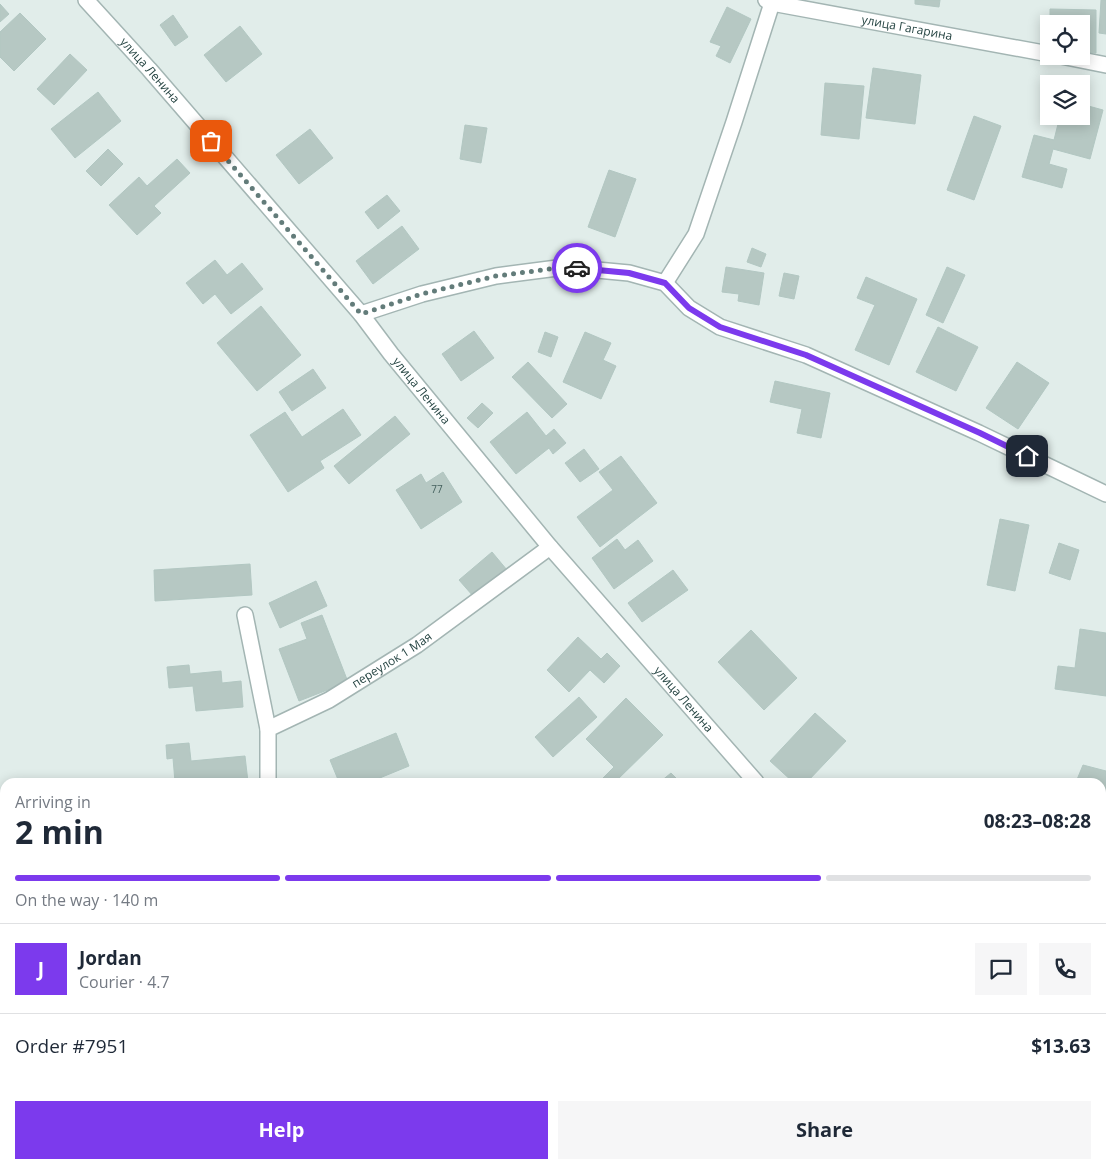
<!DOCTYPE html>
<html lang="en">
<head>
<meta charset="utf-8">
<style>
  :root { --surface:#fff; --page:#f6f6f7; --text:#1f2937; --muted:#747a83; --line:#e0e1e3; --accent:#7c3aed }
  body { margin:0; font-family:"Open Sans",sans-serif; background:var(--page); color:var(--text); height:100vh; display:flex; flex-direction:column; font-size:19px; white-space:nowrap }
  * { box-sizing:border-box; margin:0 }
  p { font-size:16px; color:var(--muted) }
  .icon { flex:none; width:28px; height:28px; fill:none; stroke:currentColor; stroke-width:2; stroke-linecap:round; stroke-linejoin:round }
  .map { position:relative; flex:1; overflow:hidden }
  .details { position:absolute; left:0px; top:778px; width:1106px; height:391px; display:flex; flex-direction:column; background:var(--surface); border-radius:15px 15px 0 0; box-shadow:0 2px 12px #0003 }
  .details>* { flex:none }
  .controls { position:absolute; left:1040px; top:15px; display:grid; gap:10px }
  .controls a { display:grid; place-items:center; width:50px; height:50px; border-radius:0px; background:var(--surface); box-shadow:0 2px 12px #0003; font-size:25px }
  .pin { position:absolute; display:grid; place-items:center; width:42px; height:42px; color:#fff; margin:-21px; border-radius:10px; box-shadow:0 2px 8px #0006 }
  .courier { position:absolute; display:grid; place-items:center; width:50px; height:50px; margin:-25px; border:4px solid #7c3aed; border-radius:50%; background:#fff; color:#222; box-shadow:0 1px 6px #0007 }
  .headline em { font-style:normal; font-weight:700 }
  .headline div { display:flex; flex-direction:column-reverse }
  .headline { display:flex; align-items:center; justify-content:space-between; height:85px; padding:0 15px }
  h1 { font-size:32px; font-weight:700; line-height:38px }
  .bar { display:grid; grid-template-columns:repeat(4,1fr); gap:8px 5px; align-content:center; height:60px; padding:0 15px }
  .bar i { height:6px; border-radius:4px; background:var(--line) }
  .bar .active { background:var(--accent) }
  .bar p { grid-column:span 4 }
  .line { display:flex; align-items:center; gap:12px; padding:0 15px; border-top:1px solid var(--line) }
  .line div { flex:1 }
  .round { display:grid; place-items:center; flex:none; width:52px; height:52px; border-radius:0px; background:var(--page) }
  .action { display:flex; gap:10px; margin-top:auto; padding:10px 15px }
  .action a { flex:1; height:58px; border-radius:0px; background:var(--accent); color:#fff; font-size:20px; font-weight:700; line-height:58px; text-align:center }
  .action a+a { background:var(--page); color:var(--text) }
  .map>svg:first-child { display:block }
</style>
</head>
<body>
<div class="map">
<svg width="1106" height="1168" viewBox="0 0 1106 1168">
  <rect width="100%" height="100%" fill="#e1edea"/>
  <g fill="#b6c8c3" stroke="#b2c7c2">
    <path d="M915 0H940L939 7 915 4Z"/>
    <path d="M1101 0H1106V34L1099 33Z"/>
    <path d="M0 4 9 14 0 22Z"/>
    <path d="M727 7 751 19 730 63 716 56 721 46 710 42Z"/>
    <path d="M1050 9 1096 10V53L1081 52V24H1050Z"/>
    <path d="M20 13 46 39 14 71 0 57V32Z"/>
    <path d="M173 15 188 37 175 46 160 25Z"/>
    <path d="M240 26 262 54 226 82 204 55Z"/>
    <path d="M70 54 87 70 54 105 37 89Z"/>
    <path d="M873 68 921 75 915 124 866 118Z"/>
    <path d="M825 83 864 86 859 139 821 135Z"/>
    <path d="M98 92 121 121 75 158 51 129Z"/>
    <path d="M1081 104 1103 110 1090 159 1053 149 1049 164 1067 169 1062 188 1022 177 1034 135 1054 140 1060 116H1081Z"/>
    <path d="M974 116 1001 126 974 200 947 190Z"/>
    <path d="M465 125 487 128 481 163 460 159Z"/>
    <path d="M310 129 333 158 299 184 276 155Z"/>
    <path d="M108 149 123 164 101 186 86 171Z"/>
    <path d="M177 159 190 173 154 206 161 213 137 235 109 205 139 177 147 186Z"/>
    <path d="M609 170 636 179 615 237 588 227Z"/>
    <path d="M387 195 400 211 378 229 365 212Z"/>
    <path d="M402 226 419 249 373 284 356 261Z"/>
    <path d="M752 248 766 254 761 267 747 262Z"/>
    <path d="M215 260 227 275 242 263 263 289 231 314 215 294 203 304 186 283Z"/>
    <path d="M726 267 764 273 759 305 738 301 739 294 722 292Z"/>
    <path d="M947 267 965 275 943 323 926 315Z"/>
    <path d="M784 273 799 276 794 299 779 296Z"/>
    <path d="M866 277 917 299 889 365 855 350 875 305 857 298Z"/>
    <path d="M261 306 301 355 257 391 217 343Z"/>
    <path d="M938 327 978 347 956 391 916 372Z"/>
    <path d="M474 331 494 358 461 381 442 354Z"/>
    <path d="M545 332 558 337 551 357 538 352Z"/>
    <path d="M585 332 611 343 603 360 616 366 601 399 563 382Z"/>
    <path d="M528 362 567 404 552 418 512 377Z"/>
    <path d="M1017 362 1049 383 1018 429 986 408Z"/>
    <path d="M313 369 326 388 292 411 279 392Z"/>
    <path d="M775 381 830 393 821 438 797 433 802 409 770 402Z"/>
    <path d="M482 403 493 413 478 428 467 418Z"/>
    <path d="M343 409 361 435 320 461 324 468 288 492 250 435 285 412 302 437Z"/>
    <path d="M527 412 546 436 554 429 566 443 553 454 549 448 516 474 490 442Z"/>
    <path d="M395 416 410 434 349 484 334 466Z"/>
    <path d="M584 449 599 469 580 482 565 463Z"/>
    <path d="M621 456 657 503 600 547 577 517 613 490 599 472Z"/>
    <path d="M443 472 462 502 421 529 396 490 421 474 426 483Z"/>
    <path d="M1000 519 1029 525 1015 591 987 585Z"/>
    <path d="M617 539 625 550 638 540 653 561 614 589 592 558Z"/>
    <path d="M1059 543 1079 550 1070 580 1049 573Z"/>
    <path d="M492 552 512 576 480 604 459 580Z"/>
    <path d="M250 564 252 595 155 601 154 570Z"/>
    <path d="M673 570 688 590 642 622 628 603Z"/>
    <path d="M316 581 327 606 280 628 269 603Z"/>
    <path d="M322 615 348 682 299 701 279 649 307 639 301 623Z"/>
    <path d="M1080 629 1106 633V696L1055 689 1058 666 1075 668Z"/>
    <path d="M751 630 797 678 764 710 718 662Z"/>
    <path d="M578 637 601 659 607 653 620 666 604 683 590 670 569 692 547 670Z"/>
    <path d="M189 665 190 674 221 671 222 683 241 681 243 707 196 711 193 686 169 688 167 667Z"/>
    <path d="M579 697 597 717 553 757 535 737Z"/>
    <path d="M626 698 663 735 615 782H599L614 767 586 739Z"/>
    <path d="M815 713 846 741 807 782H793L770 761Z"/>
    <path d="M396 733 409 766 370 782H339L330 760Z"/>
    <path d="M189 743 191 761 245 756 248 782H175L173 758 167 759 166 745Z"/>
    <path d="M1083 765 1106 771V791L1101 790V782H1076Z"/>
    <path d="M671 773 680 782H660Z"/>
    <path d="M1101 807 1106 808V831L1101 830Z"/>
    <path d="M1101 970 1106 973V982L1104 986 1106 987V999L1104 1002 1101 999Z"/>
    <path d="M323 1164H367V1168H322Z"/>
    <path d="M995 1164H1065L1068 1168H998Z"/>
  </g>
  <g fill="none" stroke-linecap="round" stroke-linejoin="round">
    <defs>
      <g id="street">
        <path id="s1" d="M86 0 149 69 361 314 391 354 550 547 756 782"/>
        <path id="s2" d="M766 0 772 3 1049 54"/>
        <path d="M1061 56 1106 65"/>
        <path d="M665 283 696 234 734 122 772 3"/>
        <path d="M361 314 422 294 496 276 565 267 629 273 665 283 689 308 720 327 806 355 979 433 1106 494"/>
        <path d="M245 615 268 729"/>
        <path id="s3" d="M268 782V729L329 700 417 645 550 547"/>
        <path d="M1101 1028 1106 1016"/>
        <path d="M1101 1141 1106 1147"/>
        <path d="M274 1164V1168"/>
      </g>
    </defs>
    <use href="#street" stroke="#a3b5b3" stroke-width="18"/>
    <use href="#street" stroke="#fff" stroke-width="15"/>
  </g>
  <g fill="none" stroke-linecap="round" stroke-linejoin="round">
    <path stroke="#637c7a" stroke-width="5" stroke-dasharray="0 9" d="M211 141 361 314 422 294 496 276 565 267 577 268"/>
    <path stroke="#7c3aed" stroke-width="6" d="M577 268 629 273 665 283 689 308 720 327 806 355 980 433 1027 456"/>
  </g>
  <g text-anchor="middle" stroke-width="4.5" stroke-linejoin="round" paint-order="stroke">
    <g font-size="10" fill="#45615e">
      <text x="437" y="493">77</text>
    </g>
    <g font-size="12" fill="#1f3f3d" stroke="#f2f9f7">
      <text dy="4" stroke="none"><textPath href="#s2" startOffset="144">улица Гагарина</textPath></text>
      <text dy="4" stroke="none"><textPath href="#s1" startOffset="95">улица Ленина</textPath></text>
      <text dy="4" stroke="none"><textPath href="#s1" startOffset="515">улица Ленина</textPath></text>
      <text dy="4" stroke="none"><textPath href="#s3" startOffset="195">переулок 1 Мая</textPath></text>
      <text dy="4" stroke="none"><textPath href="#s1" startOffset="920">улица Ленина</textPath></text>
    </g>
  </g>
</svg>
<div class="controls">
<a><svg class="icon" aria-label="locate" viewBox="0 0 24 24"><circle cx="12" cy="12" r="6"/><path d="M12 2v4M12 18v4M2 12h4M18 12h4"/></svg></a>
<a><svg class="icon" aria-label="layers" viewBox="0 0 24 24"><path d="M12 4l9 5-9 5-9-5zM3 14l9 5 9-5"/></svg></a>
</div>
<div class="pin" style="left:211px;top:141px;background:#ea580c"><svg class="icon" aria-label="bag" viewBox="0 0 24 24"><path d="M5 8h14l-1 12H6zM9 8a3 3 0 0 1 6 0"/></svg></div>
<div class="pin" style="left:1027px;top:456px;background:#1f2937"><svg class="icon" aria-label="home" viewBox="0 0 24 24"><path d="M3 11l9-7 9 7M6 9v11h12V9"/></svg></div>
<div class="courier" style="left:577px;top:268px"><svg class="icon" aria-label="car" viewBox="0 0 24 24"><path d="M5 17H2v-5l4-1 3-4h7l3 4 3 1v5h-3M9 17h6M6 11h13"/><circle cx="7" cy="17" r="2"/><circle cx="17" cy="17" r="2"/></svg></div>
<section class="details">
<div class="headline"><div><h1>2 min</h1><p>Arriving in</p></div><em>08:23–08:28</em></div>
<div class="bar"><i class="active"></i><i class="active"></i><i class="active"></i><i></i><p>On the way · 140 m</p></div>
<div class="line" style="height:90px"><b class="round" style="background:var(--accent);color:#fff">J</b><div><b>Jordan</b><p>Courier · 4.7</p></div><a class="round"><svg class="icon" aria-label="chat" viewBox="0 0 24 24"><path d="M4 5h16v11H9l-5 4z"/></svg></a><a class="round"><svg class="icon" aria-label="phone" viewBox="0 0 24 24"><path d="M5 4h4l2 5-3 2q2 4 5 5l2-3 5 2v4C11 20 4 13 5 4z"/></svg></a></div>
<div class="line" style="height:65px"><div>Order #7951</div><b>$13.63</b></div>
<div class="action"><a>Help</a><a>Share</a></div>
</section>
</div>
</body>
</html>
